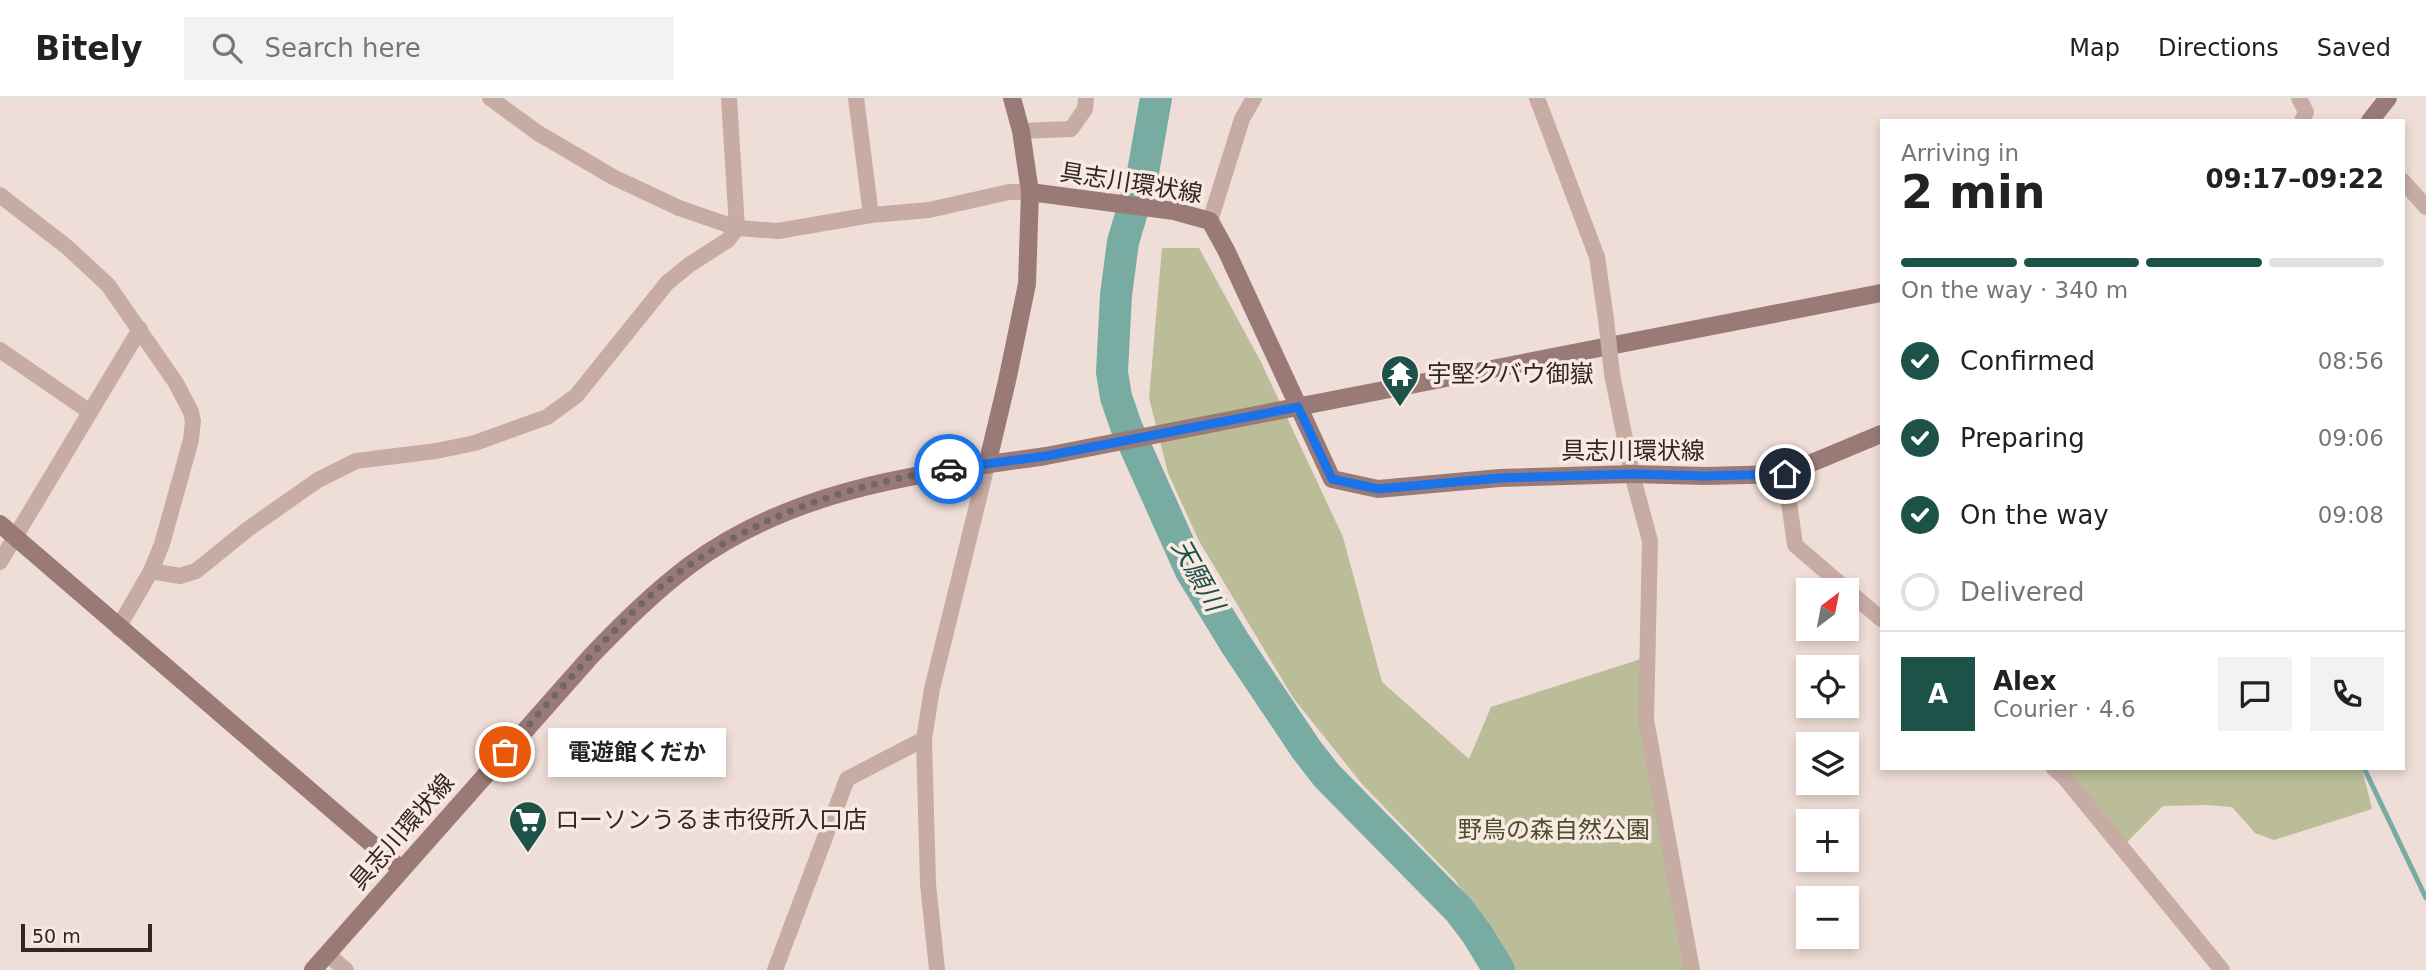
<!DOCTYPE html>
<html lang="en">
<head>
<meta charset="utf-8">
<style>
  :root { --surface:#fff; --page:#f2f2f2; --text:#222; --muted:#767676; --line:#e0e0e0; --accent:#1d5249 }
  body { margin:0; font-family:"DejaVu Sans","Noto Sans JP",sans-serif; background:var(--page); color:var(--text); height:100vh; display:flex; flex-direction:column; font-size:26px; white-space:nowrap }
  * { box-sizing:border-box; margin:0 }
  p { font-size:23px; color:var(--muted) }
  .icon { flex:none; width:38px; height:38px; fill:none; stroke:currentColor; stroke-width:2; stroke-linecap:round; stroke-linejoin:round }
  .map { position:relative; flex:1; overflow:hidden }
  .drawer { position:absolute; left:1880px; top:21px; width:525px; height:651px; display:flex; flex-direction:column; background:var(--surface); border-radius:0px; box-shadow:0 4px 10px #0003 }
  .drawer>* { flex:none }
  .needle { width:46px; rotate:32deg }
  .tools { position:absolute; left:1796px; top:480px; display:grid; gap:14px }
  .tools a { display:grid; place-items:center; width:63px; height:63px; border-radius:0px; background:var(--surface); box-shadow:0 4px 10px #0003; font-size:35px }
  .scale { position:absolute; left:21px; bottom:18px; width:131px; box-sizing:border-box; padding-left:7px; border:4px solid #322625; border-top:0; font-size:19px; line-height:24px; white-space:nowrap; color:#322625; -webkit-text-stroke:5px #f8e9e3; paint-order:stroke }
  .pin { position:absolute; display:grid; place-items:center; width:60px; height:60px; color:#fff; margin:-30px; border:4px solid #fff; border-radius:50%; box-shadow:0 2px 7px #0007 }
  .courier { position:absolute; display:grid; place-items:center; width:70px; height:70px; margin:-35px; border:5px solid #1a73e8; border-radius:50%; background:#fff; color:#222; box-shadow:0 2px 9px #0007 }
  .bubble { position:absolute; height:49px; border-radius:0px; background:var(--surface); box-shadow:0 4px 10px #0003; font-size:23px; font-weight:700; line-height:49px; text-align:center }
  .head em { font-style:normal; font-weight:700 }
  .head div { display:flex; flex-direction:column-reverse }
  .head { display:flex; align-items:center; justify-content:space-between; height:119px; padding:0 21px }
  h1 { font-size:46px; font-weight:700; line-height:52px }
  .bar { display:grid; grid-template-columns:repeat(4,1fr); gap:10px 7px; align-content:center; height:84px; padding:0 21px }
  .bar i { height:9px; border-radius:5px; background:var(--line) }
  .bar .current { background:var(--accent) }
  .bar p { grid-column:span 4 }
  .line { display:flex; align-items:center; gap:18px; padding:0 21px; border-top:2px solid var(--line) }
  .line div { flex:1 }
  .round { display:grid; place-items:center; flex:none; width:74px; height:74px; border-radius:0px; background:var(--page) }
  ol { padding:0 21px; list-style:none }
  li { display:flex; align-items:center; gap:21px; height:77px }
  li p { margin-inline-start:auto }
  li .icon { padding:7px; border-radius:50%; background:var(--accent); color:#fff; stroke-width:4 }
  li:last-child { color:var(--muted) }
  li i { width:38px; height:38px; border:4px solid var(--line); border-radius:50% }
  header { display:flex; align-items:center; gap:42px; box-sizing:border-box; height:98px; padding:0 35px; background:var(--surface); border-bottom:2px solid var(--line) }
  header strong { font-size:33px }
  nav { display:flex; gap:38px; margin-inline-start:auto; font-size:24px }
  .search { width:490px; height:63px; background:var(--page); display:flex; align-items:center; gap:18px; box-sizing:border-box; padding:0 24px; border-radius:0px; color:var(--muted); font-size:26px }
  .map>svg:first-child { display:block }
</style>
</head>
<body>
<header>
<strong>Bitely</strong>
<div class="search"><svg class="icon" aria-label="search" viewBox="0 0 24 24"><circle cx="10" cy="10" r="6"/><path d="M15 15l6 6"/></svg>Search here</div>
<nav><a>Map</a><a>Directions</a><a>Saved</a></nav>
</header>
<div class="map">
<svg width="2426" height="872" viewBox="0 0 2426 872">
  <rect width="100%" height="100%" fill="#efded7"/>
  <g fill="#babd98">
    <path d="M1162 150H1199L1261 264 1343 439 1382 584 1469 661 1491 609 1647 559 1646 623 1692 872H1513L1455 782 1362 686 1294 601 1199 443 1168 375 1149 300Z"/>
    <path d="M2053 670H2362L2372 711 2274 742 2255 735 2232 709 2206 707 2163 708 2122 749Z"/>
  </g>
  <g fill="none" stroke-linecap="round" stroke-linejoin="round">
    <path stroke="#78aba1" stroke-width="5" d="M2364 670 2426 800"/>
    <path stroke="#78aba1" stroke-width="32" d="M1156 0 1142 80 1123 144 1116 197 1112 274 1116 299 1126 328 1191 473 1235 545 1306 651 1327 678 1459 812 1477 836 1499 872"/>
    <g stroke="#c7aca4" stroke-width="16">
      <path d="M490 0 538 35 613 79 679 110 737 130 778 133 871 117 929 112 1009 94H1030"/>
      <path d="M856 0 871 117"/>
      <path d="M1537 0 1597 159 1606 221"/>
      <path d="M2299 0 2306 14 2302 23"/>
      <path d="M1021 33 1071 31 1085 11 1086 0"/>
      <path d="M2403 83 2426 109"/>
      <path d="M0 97 67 149 108 187 176 285 191 314 193 323 191 342 162 446 151 473 118 530"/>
      <path d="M1210 123 1242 21 1254 0"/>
      <path d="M0 252 90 314"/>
      <path d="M1612 276 1632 376 1650 443 1646 622 1692 872"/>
      <path d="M1785 376 1795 447 1881 521"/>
      <path d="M0 464 140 231"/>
      <path d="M151 473 180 478 196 473 248 431 318 382 356 363 436 353 475 345 547 319 576 298 667 185 689 167 728 142 737 130 729 0"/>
      <path d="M2054 670 2064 679 2222 872"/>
      <path d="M327 856 346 872"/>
      <path d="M775 872 847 681 924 641"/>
      <path d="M937 872 928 786 924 641 932 591 987 367"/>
    </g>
    <g stroke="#9a7a76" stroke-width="18">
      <path d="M1012 0 1021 33 1030 94"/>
      <path d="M2370 23 2388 0"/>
      <path d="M987 367 1007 283 1027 186 1030 94 1174 113 1210 123 1226 152 1332 381 1378 391 1500 380 1632 376 1704 378 1785 376 1881 336"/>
      <path d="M0 426 401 771"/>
      <path d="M313 872 592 557C623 525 654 494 690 467 796 389 920 376 1046 358L1881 195"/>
    </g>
    <path stroke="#c7aca4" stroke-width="16" d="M1606 221 1612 276"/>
  </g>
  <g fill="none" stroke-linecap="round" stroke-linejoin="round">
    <path stroke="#746663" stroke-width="7" stroke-dasharray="0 12.6" d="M505 654C548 605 591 555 638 509 723 428 835 389 949 371"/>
    <path stroke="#1a73e8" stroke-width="9" d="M949 371 1046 358 1298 309 1332 381 1378 391 1500 380 1632 376 1704 378 1785 376"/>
  </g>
  <defs>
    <symbol id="temple-pin" viewBox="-11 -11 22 30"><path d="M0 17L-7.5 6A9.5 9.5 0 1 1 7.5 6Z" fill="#1d5249" stroke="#f8e9e3"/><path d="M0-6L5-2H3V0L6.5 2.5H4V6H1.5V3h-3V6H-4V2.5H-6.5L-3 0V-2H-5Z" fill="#fff"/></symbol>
    <symbol id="supermarket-pin" viewBox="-11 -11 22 30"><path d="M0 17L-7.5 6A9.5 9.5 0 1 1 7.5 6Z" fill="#1d5249" stroke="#f8e9e3"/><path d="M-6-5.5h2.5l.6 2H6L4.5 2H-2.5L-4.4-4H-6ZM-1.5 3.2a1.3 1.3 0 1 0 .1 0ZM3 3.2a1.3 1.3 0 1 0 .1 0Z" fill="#fff"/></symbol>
  </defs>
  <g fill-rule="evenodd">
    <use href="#temple-pin" x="1378" y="254" width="44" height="60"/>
    <use href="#supermarket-pin" x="506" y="700" width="44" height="60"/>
  </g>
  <g text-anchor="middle" stroke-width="7" stroke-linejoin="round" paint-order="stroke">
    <g font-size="24" fill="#322625" stroke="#f8e9e3">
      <text transform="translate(1131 85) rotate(9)" y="8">具志川環状線</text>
      <text x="1633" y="361">具志川環状線</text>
      <text transform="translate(402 734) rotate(-49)" y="8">具志川環状線</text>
    </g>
    <g font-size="24" fill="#322625" stroke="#f8e9e3" text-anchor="start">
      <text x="1427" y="284">宇堅クバウ御嶽</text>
      <text x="555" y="730">ローソンうるま市役所入口店</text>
    </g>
    <g font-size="24" fill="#4b4f2a" stroke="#f8e9e3">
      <text x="1554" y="740">野鳥の森自然公園</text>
    </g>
    <g font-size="26" font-style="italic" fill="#1d5249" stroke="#f8e9e3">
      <text transform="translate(1198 477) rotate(61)" y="9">天願川</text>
    </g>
  </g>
</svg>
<div class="tools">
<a><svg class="needle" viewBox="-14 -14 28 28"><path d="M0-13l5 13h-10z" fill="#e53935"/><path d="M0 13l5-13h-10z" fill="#767676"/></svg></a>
<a><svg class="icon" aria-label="locate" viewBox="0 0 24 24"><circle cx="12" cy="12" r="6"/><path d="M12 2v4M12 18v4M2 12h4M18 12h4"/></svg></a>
<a><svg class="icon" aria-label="layers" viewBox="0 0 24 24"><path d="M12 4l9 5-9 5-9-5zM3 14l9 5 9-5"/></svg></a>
<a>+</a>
<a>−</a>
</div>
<div class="scale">50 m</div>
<div class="pin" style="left:505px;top:654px;background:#ea580c"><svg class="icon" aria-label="bag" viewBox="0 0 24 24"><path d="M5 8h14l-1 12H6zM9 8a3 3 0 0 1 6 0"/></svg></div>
<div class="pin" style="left:1785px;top:376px;background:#1f2937"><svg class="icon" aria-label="home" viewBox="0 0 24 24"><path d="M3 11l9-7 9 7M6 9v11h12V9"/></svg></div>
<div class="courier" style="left:949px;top:371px"><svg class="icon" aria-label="car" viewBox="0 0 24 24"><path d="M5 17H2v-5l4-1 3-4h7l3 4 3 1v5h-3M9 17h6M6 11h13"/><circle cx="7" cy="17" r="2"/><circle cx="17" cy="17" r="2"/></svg></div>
<div class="bubble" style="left:548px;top:630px;width:178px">電遊館くだか</div>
<section class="drawer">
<div class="head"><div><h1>2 min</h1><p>Arriving in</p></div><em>09:17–09:22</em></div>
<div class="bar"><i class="current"></i><i class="current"></i><i class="current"></i><i></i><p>On the way · 340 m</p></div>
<ol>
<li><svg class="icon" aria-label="check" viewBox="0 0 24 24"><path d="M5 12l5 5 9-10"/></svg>Confirmed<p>08:56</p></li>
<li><svg class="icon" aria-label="check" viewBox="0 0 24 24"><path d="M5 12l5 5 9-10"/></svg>Preparing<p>09:06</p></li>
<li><svg class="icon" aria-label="check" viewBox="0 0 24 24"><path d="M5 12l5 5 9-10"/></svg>On the way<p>09:08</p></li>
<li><i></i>Delivered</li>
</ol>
<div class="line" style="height:126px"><b class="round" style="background:var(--accent);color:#fff">A</b><div><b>Alex</b><p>Courier · 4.6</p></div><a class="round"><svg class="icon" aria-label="chat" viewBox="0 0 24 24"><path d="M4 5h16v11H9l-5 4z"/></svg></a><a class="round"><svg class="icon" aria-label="phone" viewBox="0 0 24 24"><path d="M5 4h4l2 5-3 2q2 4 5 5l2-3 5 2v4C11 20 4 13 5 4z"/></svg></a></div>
</section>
</div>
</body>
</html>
